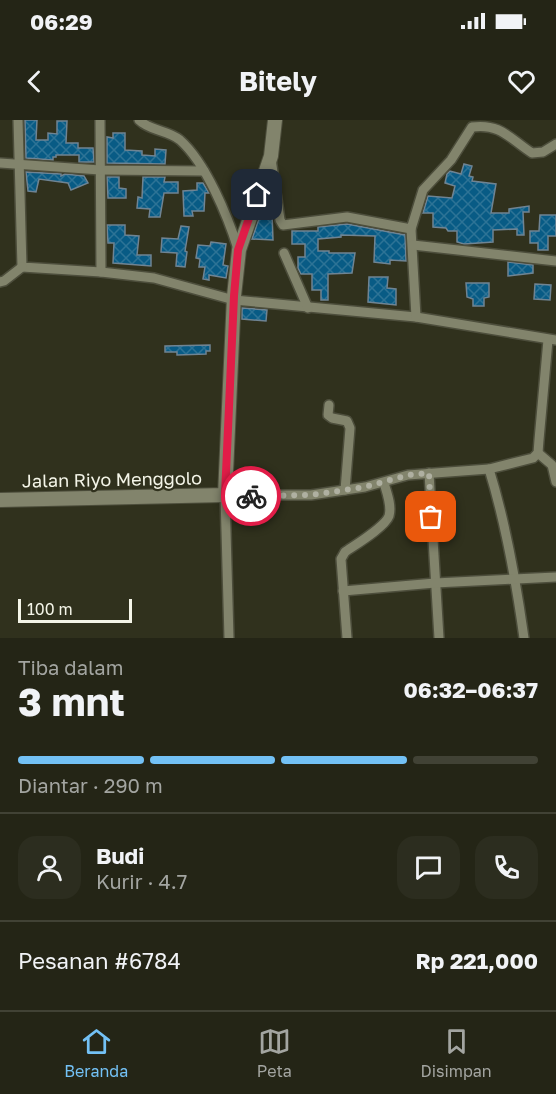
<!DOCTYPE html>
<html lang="id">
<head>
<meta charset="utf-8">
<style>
  :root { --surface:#242516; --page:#2c2d1f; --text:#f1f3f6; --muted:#a3a5a1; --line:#414235; --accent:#73c1f5 }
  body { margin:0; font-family:"Golos Text",sans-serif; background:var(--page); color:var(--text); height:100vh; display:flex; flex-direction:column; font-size:22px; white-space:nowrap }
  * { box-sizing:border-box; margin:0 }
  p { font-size:20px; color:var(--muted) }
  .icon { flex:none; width:33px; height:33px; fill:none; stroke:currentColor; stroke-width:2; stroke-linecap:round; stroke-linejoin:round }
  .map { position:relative; height:518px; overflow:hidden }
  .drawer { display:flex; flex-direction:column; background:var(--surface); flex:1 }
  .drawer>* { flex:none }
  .scale { position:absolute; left:18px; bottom:15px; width:114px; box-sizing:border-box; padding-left:6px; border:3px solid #f4f5e8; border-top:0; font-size:16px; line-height:21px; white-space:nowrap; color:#f4f5e8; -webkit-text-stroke:4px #30311d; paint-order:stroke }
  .pin { position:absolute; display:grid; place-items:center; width:51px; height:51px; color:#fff; margin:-26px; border-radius:12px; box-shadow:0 3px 9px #0006 }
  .courier { position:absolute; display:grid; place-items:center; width:60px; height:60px; margin:-30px; border:4px solid #e11d48; border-radius:50%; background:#fff; color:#222; box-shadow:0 2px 8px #0007 }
  .head em { font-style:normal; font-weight:700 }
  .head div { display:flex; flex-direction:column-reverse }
  .head { display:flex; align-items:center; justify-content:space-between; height:102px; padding:0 18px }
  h1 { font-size:39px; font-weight:700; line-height:45px }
  .bar { display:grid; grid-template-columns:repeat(4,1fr); gap:9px 6px; align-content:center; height:72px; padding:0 18px }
  .bar i { height:8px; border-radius:4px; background:var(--line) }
  .bar .on { background:var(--accent) }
  .bar p { grid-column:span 4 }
  .line { display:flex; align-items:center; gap:15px; padding:0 18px; border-top:2px solid var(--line) }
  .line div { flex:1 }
  .round { display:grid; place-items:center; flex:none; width:63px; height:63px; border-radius:18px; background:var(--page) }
  .status { display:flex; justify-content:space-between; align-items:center; height:42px; padding:0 30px; background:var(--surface); direction:ltr }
  .status svg { height:16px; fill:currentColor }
  header { display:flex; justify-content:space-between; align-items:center; height:78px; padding:0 18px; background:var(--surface); font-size:27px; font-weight:700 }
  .tabs { display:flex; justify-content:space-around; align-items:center; height:84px; border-top:2px solid var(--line); background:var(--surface); font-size:16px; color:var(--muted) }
  .tabs a { display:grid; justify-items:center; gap:3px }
  .tabs .on { color:var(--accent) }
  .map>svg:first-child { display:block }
</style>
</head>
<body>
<div class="status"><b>06:29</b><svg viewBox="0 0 49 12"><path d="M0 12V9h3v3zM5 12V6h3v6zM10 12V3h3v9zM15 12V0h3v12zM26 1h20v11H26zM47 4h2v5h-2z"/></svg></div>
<header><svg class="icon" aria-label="back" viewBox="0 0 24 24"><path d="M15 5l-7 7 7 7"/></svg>Bitely<svg class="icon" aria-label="heart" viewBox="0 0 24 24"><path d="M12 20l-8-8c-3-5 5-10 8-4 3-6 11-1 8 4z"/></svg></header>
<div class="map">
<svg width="556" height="518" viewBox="0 0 556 518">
  <defs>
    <pattern id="building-cross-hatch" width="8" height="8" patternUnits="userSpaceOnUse" patternTransform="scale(1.5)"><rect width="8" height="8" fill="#085b85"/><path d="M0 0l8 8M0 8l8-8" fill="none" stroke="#2d7396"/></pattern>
  </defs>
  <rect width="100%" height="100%" fill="#30311d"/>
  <g fill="url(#building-cross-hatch)" stroke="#6f8493" stroke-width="1.5">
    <path d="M25 0H37L36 20H48V13L57 14V1H67L66 23H78V28H93L94 42H79V35H56V37H53V40L26 38Z"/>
    <path d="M113 13H125V30L142 31V35L155 36V29L166 30 165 44 107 43V17L113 18Z"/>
    <path d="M464 44 472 46 469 56 473 57 472 61 496 64 491 93H509V89L529 86V92H523L524 115H517V109L493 110V122L464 124 457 122V111H448L446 108 433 107V93H423L428 76 452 78 455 66 445 63 447 54 450 51 461 54Z"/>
    <path d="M26 52 61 54V56L65 54 84 56 88 63 71 70 68 63 39 59 36 72 28 71Z"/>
    <path d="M107 57H119V68L126 69V78H108Z"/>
    <path d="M143 57H165L164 62H178V73H164L160 97H149L150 89 137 88 138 77 142 78Z"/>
    <path d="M197 63H203L209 73H205L204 91H192L193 96H184L183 71 197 70Z"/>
    <path d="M261 93H272L273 120 252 119Z"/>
    <path d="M540 95H556V116H548V130H538V123H530V111H539Z"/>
    <path d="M347 104 405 115 406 141 390 140V144L374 142 375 116 341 115V117L318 119V131H329V133H355L352 153 328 154V180H321V170H312V154H301L298 148V137H305V124H292V111H318V107Z"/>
    <path d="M107 105H125V115L139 116 137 135H151V146L113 143 114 123H108Z"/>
    <path d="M181 106 189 107 185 131 187 132 185 147 176 146 177 133 161 132 162 118 178 119Z"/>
    <path d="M211 122 226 124 223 145 228 146 226 158 209 155V160L203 159 205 147H199L200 139 196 138 198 125 210 126Z"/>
    <path d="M508 142 533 145V153L508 156Z"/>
    <path d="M369 157H388L387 168 396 169V185L368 182Z"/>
    <path d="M466 163H489V177L484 178V186H473V179L467 177Z"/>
    <path d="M535 164 551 165 550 180 534 179Z"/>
    <path d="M242 188 267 190 266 201 242 199Z"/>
    <path d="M210 225V231H206V234L177 235V232H165V226Z"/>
  </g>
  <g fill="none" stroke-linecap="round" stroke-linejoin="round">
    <defs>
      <g id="street">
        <path d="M18 0 22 147 101 152 154 158 234 180 416 197 556 220"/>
        <path d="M100 0 101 152"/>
        <path d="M139 0C150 11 168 10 180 20 206 43 228 97 238 129"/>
        <path d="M271 39 280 100 283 105 347 97 411 109 423 70 451 40 472 7C501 3 510 19 532 33L543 32 556 24"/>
        <path d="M0 43 100 50 204 51"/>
        <path d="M411 109 416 197"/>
        <path d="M413 125 556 141"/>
        <path d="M284 133 308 188"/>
        <path d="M0 162 4 161 22 147"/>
        <path d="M329 285 328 295 332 298 347 301 350 308 345 370"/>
        <path d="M538 333 552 345 556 362"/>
        <path d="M489 349C506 404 516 461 524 518"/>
        <path d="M429 353 439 518"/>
        <path d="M343 471 435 463 556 457"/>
        <path d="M229 518 225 375H311L365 367 408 355 489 349 533 338 538 333 539 320 548 220"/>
        <path d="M347 518 341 439 345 432C355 425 385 407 389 396 392 386 387 373 384 363"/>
      </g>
      <path id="secondary" d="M0 380 225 375 234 176 239 130 271 36 275 0"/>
    </defs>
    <use href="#street" stroke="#4d4e3c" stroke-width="12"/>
    <use href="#secondary" stroke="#4d4e3c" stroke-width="16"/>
    <use href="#street" stroke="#82846c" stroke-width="9"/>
    <use href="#secondary" stroke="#82846c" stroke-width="14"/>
  </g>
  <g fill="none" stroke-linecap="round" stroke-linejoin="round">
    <path stroke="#afb0a1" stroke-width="6" stroke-dasharray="0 10.8" d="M251 376 311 375 365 367 408 355 429 353 431 397"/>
    <path stroke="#e11d48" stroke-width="8" d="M251 376 225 375 234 176 238 130 257 75"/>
  </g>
  <g text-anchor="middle" stroke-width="4.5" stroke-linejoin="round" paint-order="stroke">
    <g font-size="18" fill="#f4f5e8" stroke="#30311d">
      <text transform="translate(112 360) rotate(-1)" y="6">Jalan Riyo Menggolo</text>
    </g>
  </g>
</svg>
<div class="scale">100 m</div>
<div class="pin" style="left:431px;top:397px;background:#ea580c"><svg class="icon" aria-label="bag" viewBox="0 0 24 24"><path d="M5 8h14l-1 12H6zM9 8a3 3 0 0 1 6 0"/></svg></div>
<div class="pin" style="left:257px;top:75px;background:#1f2937"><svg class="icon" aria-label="home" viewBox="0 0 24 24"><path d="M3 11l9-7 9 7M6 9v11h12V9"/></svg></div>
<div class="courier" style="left:251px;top:376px"><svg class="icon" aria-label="bike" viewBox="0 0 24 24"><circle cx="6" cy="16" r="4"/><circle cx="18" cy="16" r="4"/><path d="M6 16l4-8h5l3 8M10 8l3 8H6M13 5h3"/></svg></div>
</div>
<section class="drawer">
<div class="head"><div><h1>3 mnt</h1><p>Tiba dalam</p></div><em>06:32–06:37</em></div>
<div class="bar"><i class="on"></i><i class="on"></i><i class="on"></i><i></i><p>Diantar · 290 m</p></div>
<div class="line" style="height:108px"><a class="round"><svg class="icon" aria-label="person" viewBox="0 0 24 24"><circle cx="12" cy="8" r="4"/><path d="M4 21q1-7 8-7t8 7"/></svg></a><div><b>Budi</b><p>Kurir · 4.7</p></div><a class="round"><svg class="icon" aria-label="chat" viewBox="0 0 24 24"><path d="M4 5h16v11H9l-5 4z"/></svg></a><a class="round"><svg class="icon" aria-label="phone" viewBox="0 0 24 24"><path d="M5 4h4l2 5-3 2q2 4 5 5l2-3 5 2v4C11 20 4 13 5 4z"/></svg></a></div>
<div class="line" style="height:78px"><div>Pesanan #6784</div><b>Rp 221,000</b></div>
</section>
<nav class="tabs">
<a class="on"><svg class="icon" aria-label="home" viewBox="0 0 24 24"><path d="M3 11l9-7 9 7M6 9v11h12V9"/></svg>Beranda</a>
<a><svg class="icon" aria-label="map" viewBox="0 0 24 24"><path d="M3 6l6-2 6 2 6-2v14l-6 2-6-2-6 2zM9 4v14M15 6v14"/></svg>Peta</a>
<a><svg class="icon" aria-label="saved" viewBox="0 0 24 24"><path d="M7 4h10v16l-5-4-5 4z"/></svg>Disimpan</a>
</nav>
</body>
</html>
